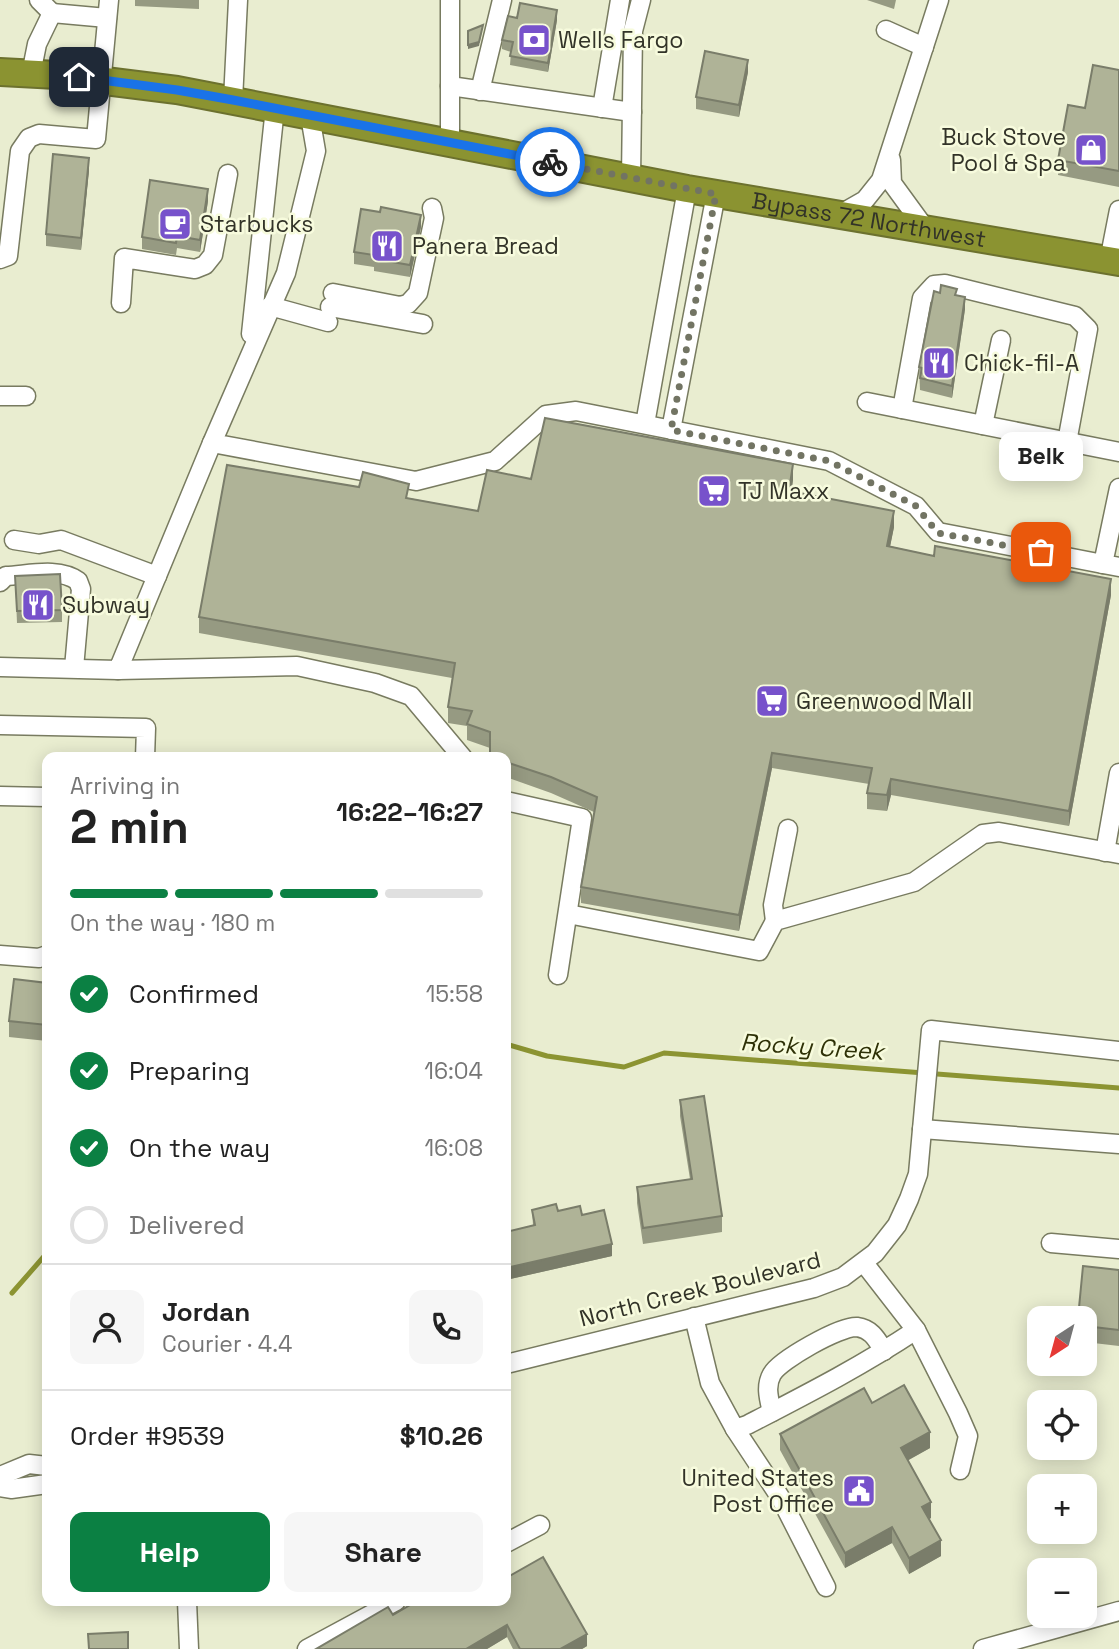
<!DOCTYPE html>
<html lang="en">
<head>
<meta charset="utf-8">
<style>
  :root { --surface:#fff; --page:#f6f6f6; --text:#222; --muted:#767676; --line:#e0e0e0; --accent:#0b8043 }
  body { margin:0; font-family:"Space Grotesk",sans-serif; background:var(--page); color:var(--text); height:100vh; display:flex; flex-direction:column; font-size:26px; white-space:nowrap }
  * { box-sizing:border-box; margin:0 }
  p { font-size:23px; color:var(--muted) }
  .icon { flex:none; width:38px; height:38px; fill:none; stroke:currentColor; stroke-width:2; stroke-linecap:round; stroke-linejoin:round }
  .map { position:relative; flex:1; overflow:hidden }
  .sheet { position:absolute; left:42px; top:752px; width:469px; height:854px; display:flex; flex-direction:column; background:var(--surface); border-radius:14px; box-shadow:0 4px 18px #0003 }
  .sheet>* { flex:none }
  .needle { width:46px; rotate:216deg }
  .buttons { position:absolute; left:1027px; top:1306px; display:grid; gap:14px }
  .buttons a { display:grid; place-items:center; width:70px; height:70px; border-radius:14px; background:var(--surface); box-shadow:0 4px 18px #0003; font-size:35px }
  .pin { position:absolute; display:grid; place-items:center; width:60px; height:60px; color:#fff; margin:-30px; border-radius:14px; box-shadow:0 4px 10px #0006 }
  .courier { position:absolute; display:grid; place-items:center; width:70px; height:70px; margin:-35px; border:5px solid #1a73e8; border-radius:50%; background:#fff; color:#222; box-shadow:0 2px 9px #0007 }
  .bubble { position:absolute; height:49px; border-radius:14px; background:var(--surface); box-shadow:0 4px 18px #0003; font-size:23px; font-weight:600; line-height:49px; text-align:center }
  .summary em { font-style:normal; font-weight:600 }
  .summary div { display:flex; flex-direction:column-reverse }
  .summary { display:flex; align-items:center; justify-content:space-between; height:119px; padding:0 28px }
  h1 { font-size:46px; font-weight:600; line-height:52px }
  .bar { display:grid; grid-template-columns:repeat(4,1fr); gap:10px 7px; align-content:center; height:84px; padding:0 28px }
  .bar i { height:9px; border-radius:5px; background:var(--line) }
  .bar .active { background:var(--accent) }
  .bar p { grid-column:span 4 }
  .line { display:flex; align-items:center; gap:18px; padding:0 28px; border-top:2px solid var(--line) }
  .line div { flex:1 }
  .round { display:grid; place-items:center; flex:none; width:74px; height:74px; border-radius:14px; background:var(--page) }
  ol { padding:0 28px; list-style:none }
  li { display:flex; align-items:center; gap:21px; height:77px }
  li p { margin-inline-start:auto }
  li .icon { padding:7px; border-radius:50%; background:var(--accent); color:#fff; stroke-width:4 }
  li:last-child { color:var(--muted) }
  li i { width:38px; height:38px; border:4px solid var(--line); border-radius:50% }
  .cta { display:flex; gap:14px; margin-top:auto; padding:14px 28px }
  .cta a { flex:1; height:80px; border-radius:14px; background:var(--accent); color:#fff; font-size:28px; font-weight:600; line-height:80px; text-align:center }
  .cta a+a { background:var(--page); color:var(--text) }
  .map>svg:first-child { display:block }
</style>
</head>
<body>
<div class="map">
<svg width="1119" height="1649" viewBox="0 0 1119 1649">
  <rect width="100%" height="100%" fill="#e9edd0"/>
  <g fill="none" stroke-linecap="round" stroke-linejoin="round">
    <g stroke="#8c9432" stroke-width="5">
      <path d="M506 1044 547 1056 624 1067 664 1053 1119 1088"/>
      <path d="M12 1293 47 1253"/>
    </g>
    <defs>
      <g id="minor">
        <path d="M52 13 107 18"/>
        <path d="M886 30 924 47"/>
        <path d="M31 74 37 44 52 13 39 0"/>
        <path d="M450 86 632 112"/>
        <path d="M480 91 502 0"/>
        <path d="M233 100 238 0"/>
        <path d="M602 108 620 0"/>
        <path d="M310 116 316 151 286 273 212 443 416 481 495 461 546 415 576 411 829 461 916 506 938 532 1103 564"/>
        <path d="M450 143V0"/>
        <path d="M891 160 892 183 927 231"/>
        <path d="M631 178 633 31 641 0"/>
        <path d="M837 216 865 200 881 180 939 0"/>
        <path d="M0 259 8 256 20 151 29 138 39 134 96 139 109 0"/>
        <path d="M1109 261 1119 210"/>
        <path d="M333 293 400 306 408 304 418 293 434 218 432 208"/>
        <path d="M121 303 124 258 195 269 205 265 213 255 228 174"/>
        <path d="M270 306 328 322"/>
        <path d="M330 307 423 324"/>
        <path d="M251 334 275 108"/>
        <path d="M0 396H26"/>
        <path d="M867 402 1119 452"/>
        <path d="M902 409 922 298 934 285 945 284 1075 316 1088 329 1067 442"/>
        <path d="M645 424 687 189"/>
        <path d="M983 425 1001 340"/>
        <path d="M671 430 716 194"/>
        <path d="M1119 488 1103 564 1119 567"/>
        <path d="M14 540 39 544 61 540 157 576"/>
        <path d="M0 582 6 576C28 575 59 567 78 581L81 589 74 668"/>
        <path d="M0 667 118 670 212 443"/>
        <path d="M118 670 297 666 375 683 411 696 463 758"/>
        <path d="M0 725 146 728 145 758"/>
        <path d="M0 796 47 797"/>
        <path d="M506 801 582 818 558 975"/>
        <path d="M1105 852 1119 773"/>
        <path d="M568 914 759 951 775 921 914 882 983 834 999 832 1119 854"/>
        <path d="M775 921 773 905 788 829"/>
        <path d="M0 955 39 958 47 955"/>
        <path d="M922 1129 1119 1144"/>
        <path d="M1051 1243 1119 1249"/>
        <path d="M864 1263 916 1330 958 1413 968 1436 960 1470"/>
        <path d="M694 1317 710 1383 735 1429 747 1425C805 1395 862 1366 916 1330"/>
        <path d="M506 1364 814 1288 843 1277 875 1253 897 1225 909 1199 918 1174 931 1030 1119 1051"/>
        <path d="M772 1412C769 1399 765 1386 772 1374 780 1360 840 1326 857 1327 872 1329 877 1340 884 1351"/>
        <path d="M735 1429 780 1497 826 1587"/>
        <path d="M0 1476 29 1464 47 1466"/>
        <path d="M0 1487 11 1489 47 1484"/>
        <path d="M506 1543 540 1525"/>
        <path d="M187 1601 189 1649"/>
        <path d="M307 1649 396 1601"/>
        <path d="M983 1649 1119 1611"/>
      </g>
      <g id="highway">
        <path id="s1" d="M0 72 57 75 177 90 687 189 1119 262"/>
      </g>
    </defs>
    <use href="#minor" stroke="#787b60" stroke-width="21"/>
    <use href="#highway" stroke="#6c712e" stroke-width="30"/>
    <use href="#minor" stroke="#fff" stroke-width="18"/>
    <use href="#highway" stroke="#8b9331" stroke-width="26"/>
  </g>
  <g fill="#969a82">
    <path d="M135 0H199V9L135 6Z"/>
    <path d="M867 0H896L894 9Z"/>
    <path d="M517 18 557 20 548 72 510 65 511 52 502 49V40Z"/>
    <path d="M1119 70V187L1058 175V160L1085 108Z"/>
    <path d="M748 72 739 117 696 109V97Z"/>
    <path d="M89 170 81 250 46 246V234Z"/>
    <path d="M208 201 200 252 177 248 176 255 142 249V237Z"/>
    <path d="M421 227 410 277 374 271V267L354 264V252Z"/>
    <path d="M940 293 957 296 965 309 952 398 920 390 919 367Z"/>
    <path d="M531 479 793 480 791 492 894 527 890 546 1111 595 1069 826 891 795 887 811 867 809V793L869 784 772 768 739 931 581 903V887L594 812 551 793 506 777V758H490V748L467 740V726L448 723V707L452 678 199 633V617L359 487 409 498 478 511Z"/>
    <path d="M15 576 62 610V622L17 623Z"/>
    <path d="M47 983V1041L9 1037V1021Z"/>
    <path d="M680 1100 722 1216V1232L643 1244 637 1203V1187L690 1179 680 1116Z"/>
    <path d="M532 1210 558 1211 582 1215 612 1256 506 1280V1232L533 1225Z"/>
    <path d="M1119 1270V1346L1085 1342V1318Z"/>
    <path d="M872 1403 930 1448 907 1461 931 1518 929 1519 941 1556 909 1574 892 1543 845 1568 780 1450V1434Z"/>
    <path d="M417 1601 587 1646 582 1649H513L507 1637 487 1649H316L393 1615Z"/>
  </g>
  <g fill="#7a7d6a">
    <path d="M557 10V20L548 72V63Z"/>
    <path d="M483 25 479 46 468 49V45Z"/>
    <path d="M748 60V72L739 117V105Z"/>
    <path d="M89 158V170L81 250V238Z"/>
    <path d="M208 189V201L200 252V240Z"/>
    <path d="M421 215V227L410 277V265Z"/>
    <path d="M965 297V309L952 398V386Z"/>
    <path d="M793 464V480L789 507V491Z"/>
    <path d="M894 511V527L887 562V546Z"/>
    <path d="M1111 579V595L1069 826V811Z"/>
    <path d="M772 753V768L739 931V915Z"/>
    <path d="M891 779V795L887 811V795Z"/>
    <path d="M612 1244V1256L506 1280V1268Z"/>
    <path d="M930 1432V1448L901 1464V1448Z"/>
    <path d="M931 1502V1518L922 1523V1507Z"/>
    <path d="M892 1527V1543L845 1568V1553Z"/>
    <path d="M941 1540V1556L909 1574V1558Z"/>
    <path d="M507 1625V1637L487 1649H466Z"/>
    <path d="M587 1634V1646L582 1649H560Z"/>
  </g>
  <g fill="#afb397" stroke="#7a7d6a" stroke-width="2">
    <path d="M520 3 557 10 548 63 510 56 513 42 502 40 508 16 517 18Z"/>
    <path d="M483 25 479 42 468 45V31Z"/>
    <path d="M705 51 748 60 739 105 696 97Z"/>
    <path d="M1093 65 1119 70V171L1058 160 1068 105 1085 108Z"/>
    <path d="M53 154 89 158 81 238 46 234Z"/>
    <path d="M150 180 208 189 200 240 177 236 176 243 142 237Z"/>
    <path d="M381 207 421 215 410 265 374 259V255L354 252 361 209 380 212Z"/>
    <path d="M941 285 957 289 955 295 965 297 952 386 920 378 922 368 919 367 934 291 940 293Z"/>
    <path d="M545 418 793 464 789 491 894 511 887 546 934 556 935 546 1111 579 1069 811 891 779 887 795 867 793 872 768 772 753 739 915 581 887 597 797 551 777 506 762V758H495L490 756V732L467 724 472 711 448 707 455 663 199 617 227 465 359 487 363 472 409 484 406 498 478 511 487 470 531 479Z"/>
    <path d="M60 574 62 610 17 611 15 576Z"/>
    <path d="M14 979 47 983V1025L9 1021Z"/>
    <path d="M704 1096 722 1216 643 1228 637 1187 692 1179 680 1100Z"/>
    <path d="M556 1204 558 1211 580 1206 582 1215 604 1210 612 1244 506 1268V1232L535 1225 532 1210Z"/>
    <path d="M1083 1266 1119 1270V1330L1085 1326V1318H1078Z"/>
    <path d="M904 1385 930 1432 901 1448 931 1502 922 1507 941 1540 909 1558 892 1527 845 1553 780 1434 864 1388 872 1403Z"/>
    <path d="M543 1557 587 1634 560 1649H520L507 1625 466 1649H316L388 1607 393 1615 417 1601H506V1578Z"/>
    <path d="M128 1632V1649H89L88 1634Z"/>
  </g>
  <g fill="none" stroke-linecap="round" stroke-linejoin="round">
    <path stroke="#727463" stroke-width="7" stroke-dasharray="0 12.6" d="M550 162 716 194 671 430 829 461 916 506 938 533 1041 552"/>
    <path stroke="#1a73e8" stroke-width="9" d="M79 77 177 90 233 100 550 162"/>
  </g>
  <defs>
    <symbol id="bank-square" viewBox="-11 -11 22 22"><rect x="-9" y="-9" width="18" height="18" rx="4" fill="#7752cb" stroke="#f7fbdd"/><path d="M-6-4H6V4H-6ZM0-2.3a2.3 2.3 0 1 0 0 4.6a2.3 2.3 0 1 0 0-4.6Z" fill="#fff"/></symbol>
    <symbol id="shop-square" viewBox="-11 -11 22 22"><rect x="-9" y="-9" width="18" height="18" rx="4" fill="#7752cb" stroke="#f7fbdd"/><path d="M-5-2.5h2.3a2.7 3.5 0 0 1 5.4 0H5L5.5 6h-11ZM-1.5-2.5h3a1.5 2.3 0 0 0-3 0Z" fill="#fff"/></symbol>
    <symbol id="cafe-square" viewBox="-11 -11 22 22"><rect x="-9" y="-9" width="18" height="18" rx="4" fill="#7752cb" stroke="#f7fbdd"/><path d="M-5.5-4.5H6V0H3Q3 3.5 0 3.5H-2.5Q-5.5 3.5-5.5 0ZM3-3.2v2h1.7v-2ZM-6 4.5H4V6H-6Z" fill="#fff"/></symbol>
    <symbol id="restaurant-square" viewBox="-11 -11 22 22"><rect x="-9" y="-9" width="18" height="18" rx="4" fill="#7752cb" stroke="#f7fbdd"/><path d="M-5-6h1v4h1v-4h1v4h1v-4h1v5L-1.5 .5V6h-2V.5L-5-1ZM5-6V6H3V1.5H1.5Q1.5-4 5-6Z" fill="#fff"/></symbol>
    <symbol id="supermarket-square" viewBox="-11 -11 22 22"><rect x="-9" y="-9" width="18" height="18" rx="4" fill="#7752cb" stroke="#f7fbdd"/><path d="M-6-5.5h2.5l.6 2H6L4.5 2H-2.5L-4.4-4H-6ZM-1.5 3.2a1.3 1.3 0 1 0 .1 0ZM3 3.2a1.3 1.3 0 1 0 .1 0Z" fill="#fff"/></symbol>
    <symbol id="civic-square" viewBox="-11 -11 22 22"><rect x="-9" y="-9" width="18" height="18" rx="4" fill="#7752cb" stroke="#f7fbdd"/><path d="M-.6-6.5H3V-4.5H.6V-3L4-1V1h2V6H-6V1h2V-1L-.6-3ZM-1.2 2.5V6h2.4V2.5Z" fill="#fff"/></symbol>
  </defs>
  <g fill-rule="evenodd">
    <use href="#bank-square" x="515" y="21" width="38" height="38"/>
    <use href="#shop-square" x="1072" y="131" width="38" height="38"/>
    <use href="#cafe-square" x="156" y="205" width="38" height="38"/>
    <use href="#restaurant-square" x="368" y="227" width="38" height="38"/>
    <use href="#restaurant-square" x="920" y="344" width="38" height="38"/>
    <use href="#supermarket-square" x="695" y="472" width="38" height="38"/>
    <use href="#restaurant-square" x="19" y="586" width="38" height="38"/>
    <use href="#supermarket-square" x="753" y="682" width="38" height="38"/>
    <use href="#civic-square" x="840" y="1472" width="38" height="38"/>
  </g>
  <g text-anchor="middle" stroke-width="5" stroke-linejoin="round" paint-order="stroke">
    <g font-size="23" fill="#323328" stroke="#f7fbdd" text-anchor="start">
      <text x="558" y="48">Wells Fargo</text>
      <text x="1066" y="145" text-anchor="end">Buck Stove<tspan x="1066" dy="26">Pool &amp; Spa</tspan></text>
      <text x="200" y="232">Starbucks</text>
      <text x="412" y="254">Panera Bread</text>
      <text x="964" y="371">Chick-fil-A</text>
      <text x="738" y="499">TJ Maxx</text>
      <text x="62" y="613">Subway</text>
      <text x="796" y="709">Greenwood Mall</text>
      <text x="834" y="1486" text-anchor="end">United States<tspan x="834" dy="26">Post Office</tspan></text>
    </g>
    <g font-size="23" fill="#323328" stroke="#f7fbdd">
      <text dy="8" stroke="none"><textPath href="#s1" startOffset="882">Bypass 72 Northwest</textPath></text>
      <text transform="translate(700 1289) rotate(-14)" y="8">North Creek Boulevard</text>
    </g>
    <g font-size="24" font-style="italic" fill="#2e3107" stroke="#f7fbdd">
      <text transform="translate(812 1047) rotate(4)" y="8">Rocky Creek</text>
    </g>
  </g>
</svg>
<div class="buttons">
<a><svg class="needle" viewBox="-14 -14 28 28"><path d="M0-13l5 13h-10z" fill="#e53935"/><path d="M0 13l5-13h-10z" fill="#767676"/></svg></a>
<a><svg class="icon" aria-label="locate" viewBox="0 0 24 24"><circle cx="12" cy="12" r="6"/><path d="M12 2v4M12 18v4M2 12h4M18 12h4"/></svg></a>
<a>+</a>
<a>−</a>
</div>
<div class="pin" style="left:1041px;top:552px;background:#ea580c"><svg class="icon" aria-label="bag" viewBox="0 0 24 24"><path d="M5 8h14l-1 12H6zM9 8a3 3 0 0 1 6 0"/></svg></div>
<div class="pin" style="left:79px;top:77px;background:#1f2937"><svg class="icon" aria-label="home" viewBox="0 0 24 24"><path d="M3 11l9-7 9 7M6 9v11h12V9"/></svg></div>
<div class="courier" style="left:550px;top:162px"><svg class="icon" aria-label="bike" viewBox="0 0 24 24"><circle cx="6" cy="16" r="4"/><circle cx="18" cy="16" r="4"/><path d="M6 16l4-8h5l3 8M10 8l3 8H6M13 5h3"/></svg></div>
<div class="bubble" style="left:999px;top:432px;width:84px">Belk</div>
<section class="sheet">
<div class="summary"><div><h1>2 min</h1><p>Arriving in</p></div><em>16:22–16:27</em></div>
<div class="bar"><i class="active"></i><i class="active"></i><i class="active"></i><i></i><p>On the way · 180 m</p></div>
<ol>
<li><svg class="icon" aria-label="check" viewBox="0 0 24 24"><path d="M5 12l5 5 9-10"/></svg>Confirmed<p>15:58</p></li>
<li><svg class="icon" aria-label="check" viewBox="0 0 24 24"><path d="M5 12l5 5 9-10"/></svg>Preparing<p>16:04</p></li>
<li><svg class="icon" aria-label="check" viewBox="0 0 24 24"><path d="M5 12l5 5 9-10"/></svg>On the way<p>16:08</p></li>
<li><i></i>Delivered</li>
</ol>
<div class="line" style="height:126px"><a class="round"><svg class="icon" aria-label="person" viewBox="0 0 24 24"><circle cx="12" cy="8" r="4"/><path d="M4 21q1-7 8-7t8 7"/></svg></a><div><b>Jordan</b><p>Courier · 4.4</p></div><a class="round"><svg class="icon" aria-label="phone" viewBox="0 0 24 24"><path d="M5 4h4l2 5-3 2q2 4 5 5l2-3 5 2v4C11 20 4 13 5 4z"/></svg></a></div>
<div class="line" style="height:91px"><div>Order #9539</div><b>$10.26</b></div>
<div class="cta"><a>Help</a><a>Share</a></div>
</section>
</div>
</body>
</html>
